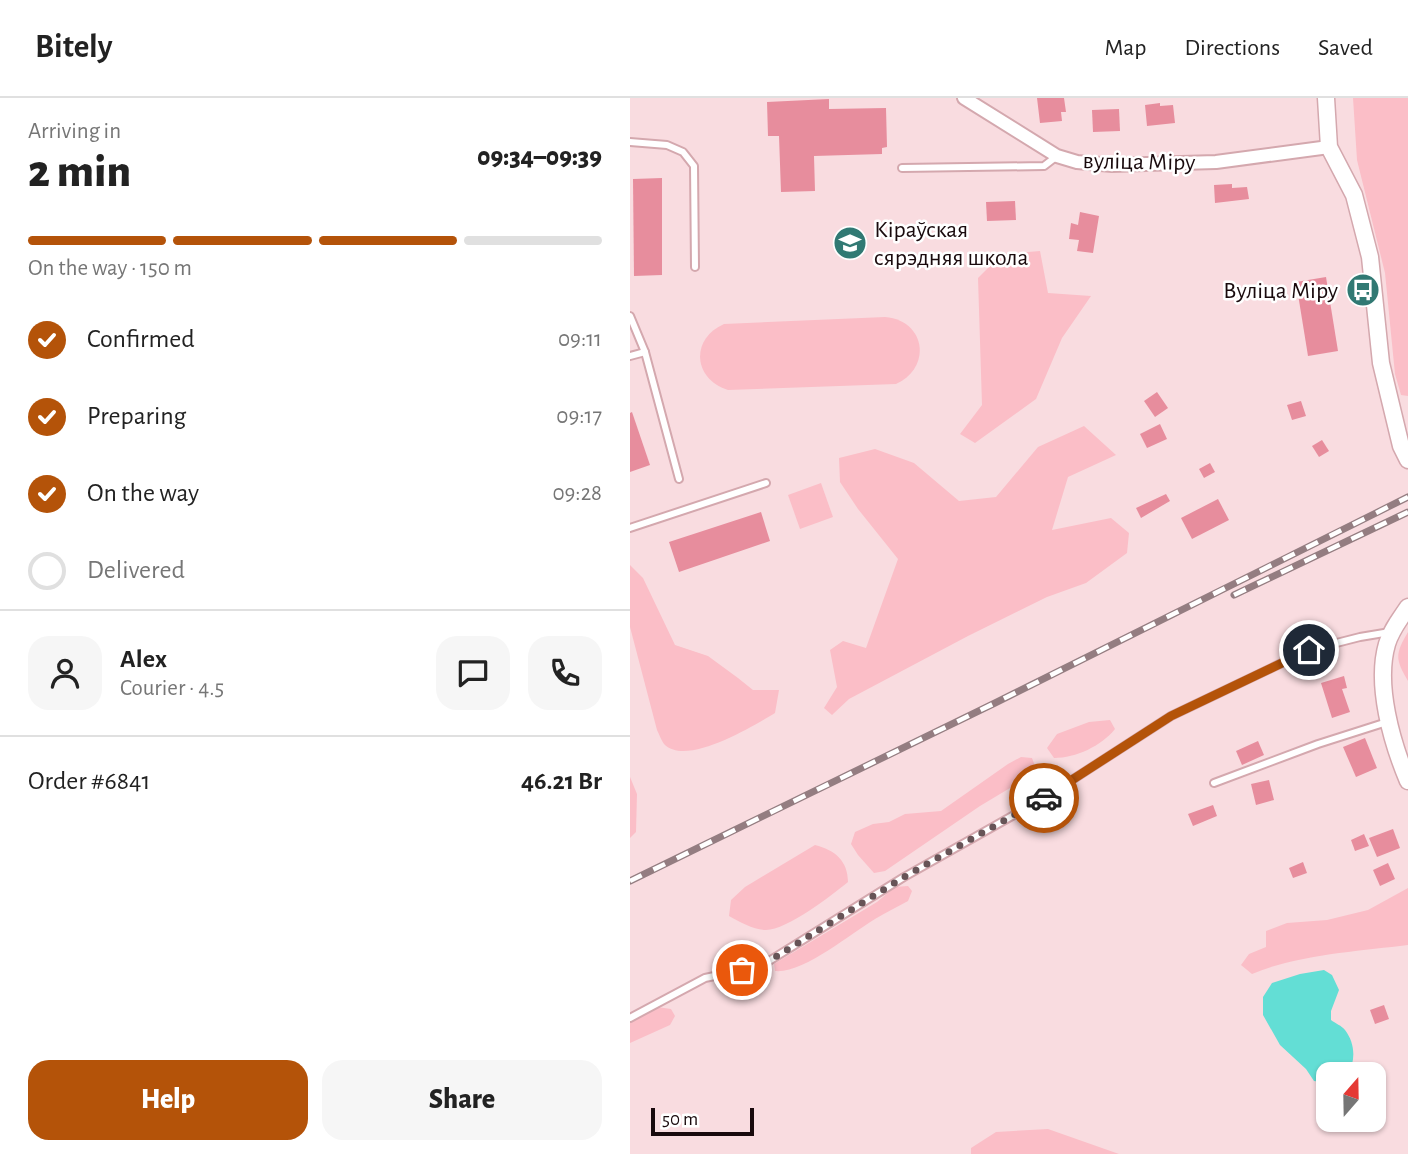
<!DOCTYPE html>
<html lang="en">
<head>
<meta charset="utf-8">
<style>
  :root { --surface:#fff; --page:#f6f6f6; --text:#222; --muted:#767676; --line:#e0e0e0; --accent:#b45309 }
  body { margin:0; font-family:"Alegreya Sans",sans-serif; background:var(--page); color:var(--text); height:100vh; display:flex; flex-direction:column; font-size:26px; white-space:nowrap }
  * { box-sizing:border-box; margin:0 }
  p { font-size:23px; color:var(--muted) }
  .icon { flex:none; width:38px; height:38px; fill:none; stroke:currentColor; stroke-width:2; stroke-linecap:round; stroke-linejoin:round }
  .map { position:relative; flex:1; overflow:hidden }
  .panel { display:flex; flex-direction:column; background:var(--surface); width:630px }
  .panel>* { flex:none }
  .needle { width:46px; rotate:20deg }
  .controls { position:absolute; left:686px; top:964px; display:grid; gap:14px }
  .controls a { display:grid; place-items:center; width:70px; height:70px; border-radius:14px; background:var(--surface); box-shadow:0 2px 5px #0004; font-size:35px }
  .scale { position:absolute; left:21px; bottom:18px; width:103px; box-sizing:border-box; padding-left:7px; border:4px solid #190a0d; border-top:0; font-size:19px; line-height:24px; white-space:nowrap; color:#190a0d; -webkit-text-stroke:5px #fff; paint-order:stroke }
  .pin { position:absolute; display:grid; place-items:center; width:60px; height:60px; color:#fff; margin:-30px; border:4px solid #fff; border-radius:50%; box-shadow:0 2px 7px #0007 }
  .courier { position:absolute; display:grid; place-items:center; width:70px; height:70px; margin:-35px; border:5px solid #b45309; border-radius:50%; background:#fff; color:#222; box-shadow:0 2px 9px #0007 }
  .headline em { font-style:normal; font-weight:800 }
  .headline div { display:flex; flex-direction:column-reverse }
  .headline { display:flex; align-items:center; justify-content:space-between; height:119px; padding:0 28px }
  h1 { font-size:46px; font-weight:800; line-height:52px }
  .bar { display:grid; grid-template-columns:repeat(4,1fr); gap:10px 7px; align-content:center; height:84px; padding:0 28px }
  .bar i { height:9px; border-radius:5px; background:var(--line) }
  .bar .selected { background:var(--accent) }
  .bar p { grid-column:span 4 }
  .line { display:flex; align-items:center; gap:18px; padding:0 28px; border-top:2px solid var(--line) }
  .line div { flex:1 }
  .round { display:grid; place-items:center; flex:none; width:74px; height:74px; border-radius:21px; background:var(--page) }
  ol { padding:0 28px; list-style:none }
  li { display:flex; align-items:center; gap:21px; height:77px }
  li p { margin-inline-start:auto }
  li .icon { padding:7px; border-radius:50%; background:var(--accent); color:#fff; stroke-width:4 }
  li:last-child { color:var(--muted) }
  li i { width:38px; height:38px; border:4px solid var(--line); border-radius:50% }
  .cta { display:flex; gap:14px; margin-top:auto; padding:14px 28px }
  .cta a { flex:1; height:80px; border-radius:21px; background:var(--accent); color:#fff; font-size:28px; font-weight:800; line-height:80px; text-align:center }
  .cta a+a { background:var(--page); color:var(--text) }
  header { display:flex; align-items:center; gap:42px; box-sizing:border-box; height:98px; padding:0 35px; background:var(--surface); border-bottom:2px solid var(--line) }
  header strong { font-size:33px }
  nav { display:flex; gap:38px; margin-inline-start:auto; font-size:24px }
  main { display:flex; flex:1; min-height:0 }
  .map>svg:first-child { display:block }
</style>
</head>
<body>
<header>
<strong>Bitely</strong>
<nav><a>Map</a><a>Directions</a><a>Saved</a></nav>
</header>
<main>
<section class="panel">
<div class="headline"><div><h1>2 min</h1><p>Arriving in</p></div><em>09:34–09:39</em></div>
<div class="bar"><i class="selected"></i><i class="selected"></i><i class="selected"></i><i></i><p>On the way · 150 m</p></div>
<ol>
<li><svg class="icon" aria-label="check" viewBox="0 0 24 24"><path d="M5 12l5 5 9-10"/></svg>Confirmed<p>09:11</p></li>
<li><svg class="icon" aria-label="check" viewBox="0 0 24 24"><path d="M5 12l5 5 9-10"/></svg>Preparing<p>09:17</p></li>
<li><svg class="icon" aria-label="check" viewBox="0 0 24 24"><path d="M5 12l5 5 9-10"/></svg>On the way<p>09:28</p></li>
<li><i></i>Delivered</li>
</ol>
<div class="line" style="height:126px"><a class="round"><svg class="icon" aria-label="person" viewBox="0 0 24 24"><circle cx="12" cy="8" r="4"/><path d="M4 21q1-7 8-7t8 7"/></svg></a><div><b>Alex</b><p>Courier · 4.5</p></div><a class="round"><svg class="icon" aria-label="chat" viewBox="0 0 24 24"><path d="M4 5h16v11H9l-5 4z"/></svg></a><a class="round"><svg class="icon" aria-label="phone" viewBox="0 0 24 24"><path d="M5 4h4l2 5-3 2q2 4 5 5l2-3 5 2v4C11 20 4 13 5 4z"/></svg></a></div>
<div class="line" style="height:91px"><div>Order #6841</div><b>46.21 Br</b></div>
<div class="cta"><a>Help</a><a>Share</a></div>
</section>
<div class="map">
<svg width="778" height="1056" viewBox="0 0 778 1056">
  <rect width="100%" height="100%" fill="#f9dce0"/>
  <g fill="#fbbec7">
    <path d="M723 0H778V298L771 297 765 276 755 175 727 62Z"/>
    <path d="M410 153 418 195 461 198 432 240 406 301 345 345 330 336 352 307 348 180 372 156Z"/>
    <path d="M255 219C295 222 303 269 266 286L98 292C63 281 60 241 94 226Z"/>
    <path d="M454 328 486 357 438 379 422 432 481 420 499 435 497 455 456 485 417 499 338 538 219 601 202 617 194 610 207 589 200 552 213 543 236 550 268 461 228 411 210 384 209 360 245 351 284 365 329 403 366 399 408 349Z"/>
    <path d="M191 385 203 419 170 431 158 397Z"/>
    <path d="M0 467 13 480 45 547 78 558 108 580 123 592H149L145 615C123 628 58 668 35 647 32 644 29 636 27 632L0 529Z"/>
    <path d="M778 534V583C765 561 765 556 778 534Z"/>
    <path d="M480 622 485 631C471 648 446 660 424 660L417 650 427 636 459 624Z"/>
    <path d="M391 659 402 660 405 668 397 680 350 708 255 773 244 775 228 757 221 746 225 734 243 726 259 724 275 716 311 713 378 666Z"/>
    <path d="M0 679 7 696 6 734 0 740Z"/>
    <path d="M185 747C205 752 218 763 218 784 202 797 157 832 136 832 124 832 110 824 99 818L101 802 115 789Z"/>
    <path d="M278 788 282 793 278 803C267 809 255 815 245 821 220 836 173 876 145 873L144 866 247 804 265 789Z"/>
    <path d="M778 790V847C730 853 666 857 622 876L611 867 619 856 636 849V833L657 825 697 822 738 812Z"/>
    <path d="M27 909 41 911 45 918 40 927 0 945V925Z"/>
    <path d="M418 1031 489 1056H341V1050L366 1034Z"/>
  </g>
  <path fill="#63ded5" d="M694 872 702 877 709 892 701 913V922C705 925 712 928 715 932 725 945 726 962 718 976H698V985L684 983 676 971 650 947 633 917V899L642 885 670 876Z"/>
  <g fill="#e78d9d">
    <path d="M407 0H434L436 14H431L432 23 410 25Z"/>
    <path d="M199 1V11L256 10 257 49 252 50V56L184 58 185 93 151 94 149 38H138L137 4Z"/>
    <path d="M530 5V8L543 7 545 25 517 28 515 7Z"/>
    <path d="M489 11 490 33 463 34 462 12Z"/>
    <path d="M32 80V177L4 178 3 81Z"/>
    <path d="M602 86V90L617 89 619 101 585 105 584 87Z"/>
    <path d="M385 103 386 122 357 123 356 104Z"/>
    <path d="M450 114 469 118 463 155 447 153 449 142 439 141 441 125 448 127Z"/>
    <path d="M696 179 708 253 678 258 666 184Z"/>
    <path d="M527 294 538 310 525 319 514 303Z"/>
    <path d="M671 303 676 318 662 322 657 307Z"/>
    <path d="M2 314 20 367 0 374V315Z"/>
    <path d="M530 326 537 341 517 350 510 336Z"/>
    <path d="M692 342 699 353 689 359 682 348Z"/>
    <path d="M580 365 585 374 574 380 569 371Z"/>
    <path d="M536 396 540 403 511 420 506 410Z"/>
    <path d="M588 401 599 422 562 441 551 420Z"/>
    <path d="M131 414 140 443 49 474 39 444Z"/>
    <path d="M714 578 717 590 712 591 720 614 702 620 691 585Z"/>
    <path d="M735 640 747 670 726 679 713 649Z"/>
    <path d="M628 643 634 657 612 667 606 653Z"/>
    <path d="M639 682 644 702 626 707 621 686Z"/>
    <path d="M583 707 587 718 563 728 558 716Z"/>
    <path d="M763 731 770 750 747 759 739 740Z"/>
    <path d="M734 736 739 748 725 753 721 742Z"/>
    <path d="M673 764 677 775 663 780 659 770Z"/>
    <path d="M758 765 765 781 750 788 743 772Z"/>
    <path d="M754 907 759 921 745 926 740 912Z"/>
  </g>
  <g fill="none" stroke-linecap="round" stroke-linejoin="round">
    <defs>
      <g id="service">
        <path d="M0 44 37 47 53 54 64 68 65 169"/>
        <path d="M272 70 414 68 427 58"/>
        <path d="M0 218 15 254 49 381"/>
        <path d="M0 258 15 254"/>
        <path d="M0 430 136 385"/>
        <path d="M584 685 688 646 757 624"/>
        <path d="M0 920 75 880 131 868 274 779 414 700 541 618 679 552 730 539 760 534"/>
      </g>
      <path id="minor" d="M334 0 427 58 447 64 482 67 586 64 699 49"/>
      <g id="tertiary">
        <path d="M696 0 699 49 724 97 740 159 751 265 771 348 778 362"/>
        <path d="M778 509C770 521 761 532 757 546 745 587 762 645 778 683"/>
      </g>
    </defs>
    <use href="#service" stroke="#d4a8ae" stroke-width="10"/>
    <use href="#minor" stroke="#d4a8ae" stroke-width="16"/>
    <use href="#tertiary" stroke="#d4a8ae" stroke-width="19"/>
    <use href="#service" stroke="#fff" stroke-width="6"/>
    <use href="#minor" stroke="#fff" stroke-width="12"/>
    <use href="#tertiary" stroke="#fff" stroke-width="16"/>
    <defs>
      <g id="rail">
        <path d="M604 497 778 414"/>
        <path d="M0 783 365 605 778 399"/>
      </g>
    </defs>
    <use href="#rail" stroke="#947d81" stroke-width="7"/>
    <use href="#rail" stroke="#fff" stroke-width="4.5" stroke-dasharray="13" stroke-linecap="butt"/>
  </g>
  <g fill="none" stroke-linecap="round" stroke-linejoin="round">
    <path stroke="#675457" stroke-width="7" stroke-dasharray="0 12.6" d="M112 872 131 868 274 779 414 700"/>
    <path stroke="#b45309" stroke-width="9" d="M414 700 541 618 679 552"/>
  </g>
  <defs>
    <symbol id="school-disc" viewBox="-11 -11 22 22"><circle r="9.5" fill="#317973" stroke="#fff"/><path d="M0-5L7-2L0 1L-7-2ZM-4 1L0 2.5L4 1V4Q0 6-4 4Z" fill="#fff"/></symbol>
    <symbol id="bus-disc" viewBox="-11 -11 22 22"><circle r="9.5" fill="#317973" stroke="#fff"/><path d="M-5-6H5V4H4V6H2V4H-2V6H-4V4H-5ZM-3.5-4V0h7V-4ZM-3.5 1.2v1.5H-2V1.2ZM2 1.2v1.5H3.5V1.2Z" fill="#fff"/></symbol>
  </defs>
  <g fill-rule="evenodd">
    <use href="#school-disc" x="201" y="126" width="38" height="38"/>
    <use href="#bus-disc" x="714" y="173" width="38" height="38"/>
  </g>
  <g text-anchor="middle" stroke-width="5" stroke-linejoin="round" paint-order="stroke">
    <g font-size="24" fill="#190a0d" stroke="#fff">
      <text transform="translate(509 63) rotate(1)" y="8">вуліца Міру</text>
    </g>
    <g font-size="24" fill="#190a0d" stroke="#fff" text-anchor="start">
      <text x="244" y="139">Кіраўская<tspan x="244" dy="28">сярэдняя школа</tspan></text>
      <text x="708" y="200" text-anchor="end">Вуліца Міру</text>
    </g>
  </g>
</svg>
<div class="controls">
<a><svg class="needle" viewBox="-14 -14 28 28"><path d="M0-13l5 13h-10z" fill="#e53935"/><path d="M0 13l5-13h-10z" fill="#767676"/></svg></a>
</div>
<div class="scale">50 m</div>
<div class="pin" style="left:112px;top:872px;background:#ea580c"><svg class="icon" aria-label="bag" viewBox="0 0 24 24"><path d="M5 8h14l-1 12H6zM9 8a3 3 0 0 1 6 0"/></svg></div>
<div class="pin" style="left:679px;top:552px;background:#1f2937"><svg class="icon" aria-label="home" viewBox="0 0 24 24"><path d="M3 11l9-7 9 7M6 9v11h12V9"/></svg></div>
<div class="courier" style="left:414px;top:700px"><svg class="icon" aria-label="car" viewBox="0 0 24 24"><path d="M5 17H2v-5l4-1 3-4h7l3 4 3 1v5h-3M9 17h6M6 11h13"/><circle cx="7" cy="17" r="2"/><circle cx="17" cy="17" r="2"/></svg></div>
</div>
</main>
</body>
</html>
